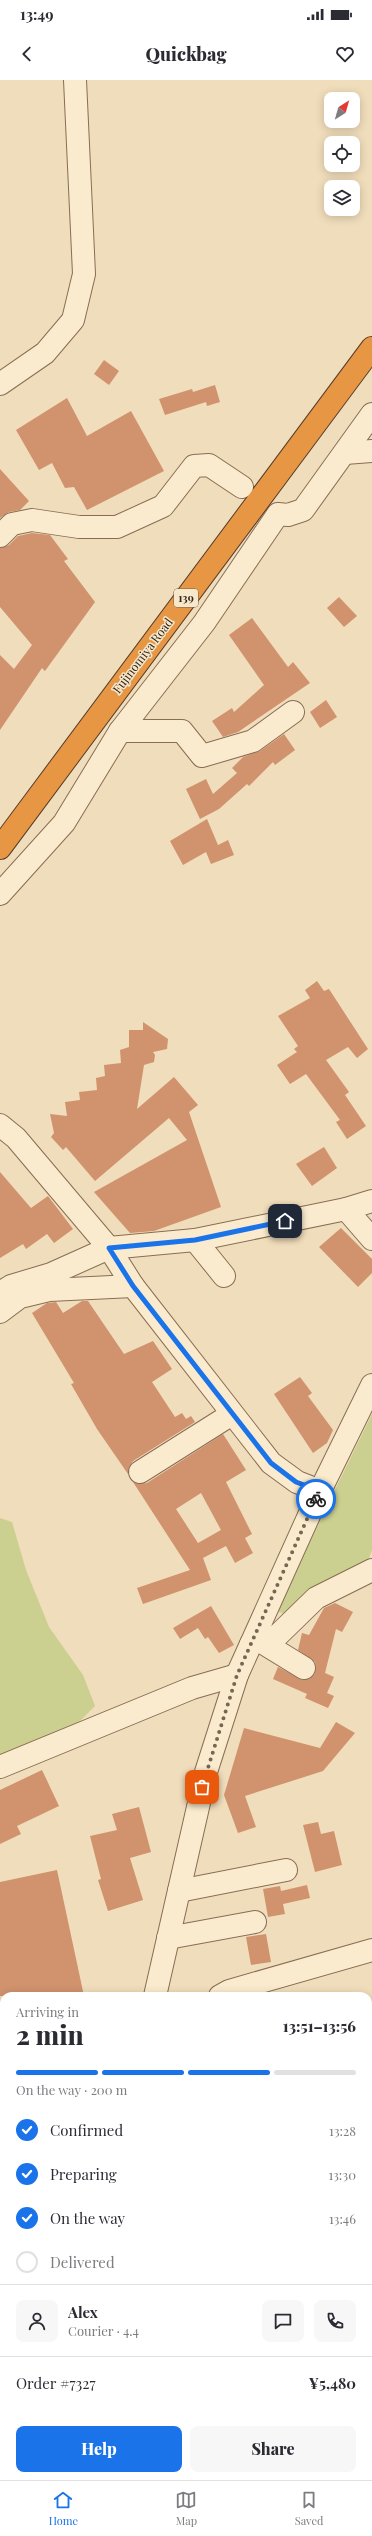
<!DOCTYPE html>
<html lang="en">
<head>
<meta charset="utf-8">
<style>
  :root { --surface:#fff; --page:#f7f7f7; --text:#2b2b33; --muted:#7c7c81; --line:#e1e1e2; --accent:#1a73e8 }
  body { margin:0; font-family:"Playfair Display",serif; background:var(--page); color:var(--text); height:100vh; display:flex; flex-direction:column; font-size:15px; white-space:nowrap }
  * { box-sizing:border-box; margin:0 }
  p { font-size:13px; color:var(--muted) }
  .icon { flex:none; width:22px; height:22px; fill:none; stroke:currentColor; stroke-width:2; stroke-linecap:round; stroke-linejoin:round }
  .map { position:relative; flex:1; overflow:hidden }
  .sheet { position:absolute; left:0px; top:1912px; width:372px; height:488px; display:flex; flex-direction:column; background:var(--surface); border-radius:12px 12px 0 0; box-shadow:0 2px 10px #0003 }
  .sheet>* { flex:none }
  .needle { width:26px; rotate:37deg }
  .tools { position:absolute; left:324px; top:12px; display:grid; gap:8px }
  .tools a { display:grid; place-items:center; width:36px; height:36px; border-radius:8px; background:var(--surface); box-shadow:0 2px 10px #0003; font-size:20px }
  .pin { position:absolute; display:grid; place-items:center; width:34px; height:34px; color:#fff; margin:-17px; border-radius:8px; box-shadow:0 2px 6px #0006 }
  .courier { position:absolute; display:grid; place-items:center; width:40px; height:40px; margin:-20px; border:3px solid #1a73e8; border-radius:50%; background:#fff; color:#222; box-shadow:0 1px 5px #0007 }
  .summary em { font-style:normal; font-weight:800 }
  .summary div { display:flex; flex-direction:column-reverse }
  .summary { display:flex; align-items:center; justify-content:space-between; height:68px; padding:0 16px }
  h1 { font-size:26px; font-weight:800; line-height:30px }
  .bar { display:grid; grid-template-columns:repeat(4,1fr); gap:6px 4px; align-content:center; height:48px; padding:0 16px }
  .bar i { height:5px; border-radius:3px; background:var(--line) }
  .bar .active { background:var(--accent) }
  .bar p { grid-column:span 4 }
  .line { display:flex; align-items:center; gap:10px; padding:0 16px; border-top:1px solid var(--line) }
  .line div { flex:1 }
  .round { display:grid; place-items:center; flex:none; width:42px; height:42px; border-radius:8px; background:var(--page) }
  ol { padding:0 16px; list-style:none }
  li { display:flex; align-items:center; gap:12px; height:44px }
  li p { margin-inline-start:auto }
  li .icon { padding:4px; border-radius:50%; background:var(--accent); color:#fff; stroke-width:4 }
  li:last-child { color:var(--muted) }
  li i { width:22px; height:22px; border:2px solid var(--line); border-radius:50% }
  .cta { display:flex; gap:8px; margin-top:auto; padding:8px 16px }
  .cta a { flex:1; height:46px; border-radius:8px; background:var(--accent); color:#fff; font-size:16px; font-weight:800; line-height:46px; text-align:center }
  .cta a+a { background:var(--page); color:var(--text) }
  .status { display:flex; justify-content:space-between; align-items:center; height:28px; padding:0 20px; background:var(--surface); direction:ltr }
  .status svg { height:11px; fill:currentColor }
  header { display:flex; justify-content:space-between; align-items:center; height:52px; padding:0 16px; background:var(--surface); font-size:18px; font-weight:800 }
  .tab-bar { display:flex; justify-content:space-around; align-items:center; height:56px; border-top:1px solid var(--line); background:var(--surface); font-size:11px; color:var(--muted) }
  .tab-bar a { display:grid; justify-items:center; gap:2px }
  .tab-bar .active { color:var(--accent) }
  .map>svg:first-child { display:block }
</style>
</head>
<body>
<div class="status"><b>13:49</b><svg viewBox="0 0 49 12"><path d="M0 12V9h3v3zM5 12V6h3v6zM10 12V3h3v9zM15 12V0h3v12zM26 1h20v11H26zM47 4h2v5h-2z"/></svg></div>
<header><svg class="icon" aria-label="back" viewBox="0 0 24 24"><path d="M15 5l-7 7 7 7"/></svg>Quickbag<svg class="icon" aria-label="heart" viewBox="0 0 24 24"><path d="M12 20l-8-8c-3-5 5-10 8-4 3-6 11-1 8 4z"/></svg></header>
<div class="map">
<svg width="372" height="2400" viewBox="0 0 372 2400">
  <rect width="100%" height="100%" fill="#f0ddbb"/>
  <g fill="#cbcf8f">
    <path d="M372 1334V1470L366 1486 285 1534 276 1531Z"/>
    <path d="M0 1438 12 1442 26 1490 49 1547 83 1595 95 1626 69 1652 0 1675Z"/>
    <path d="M368 2075H372V2166L368 2163Z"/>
    <path d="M0 2095 4 2097V2300L0 2299Z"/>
  </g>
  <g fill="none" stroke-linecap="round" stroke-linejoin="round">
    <g stroke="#a0c1b5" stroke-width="31">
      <path d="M0 2124 4 2123"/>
      <path d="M368 2211H372"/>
    </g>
  </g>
  <g fill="#d1926e" fill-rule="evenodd">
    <path d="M104 280 119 291 109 305 94 294Z"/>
    <path d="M215 305 220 322 207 326 206 322 165 335 159 319 192 309 193 312Z"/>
    <path d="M67 318 87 356 131 331 164 391 87 430 74 407 65 408 52 383 39 390 16 350Z"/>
    <path d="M0 389 29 421 20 430 9 432 0 438Z"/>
    <path d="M32 453 50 455 68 479 64 481 95 522 45 591 42 588 0 650V575L14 589 32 565 0 527V468L9 465 18 456Z"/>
    <path d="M339 517 357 536 344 547 327 528Z"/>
    <path d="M252 538 288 587 293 582 310 603 238 652 223 657 212 641 232 628 234 632 264 605 229 555Z"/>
    <path d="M326 620 337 637 320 648 310 632Z"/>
    <path d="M284 654 295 670 275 685 273 682 249 706 247 704 219 729 200 739 186 709 206 699 213 714 237 693 232 688 243 677 260 671Z"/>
    <path d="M207 739 218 765 228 760 234 775 211 784 206 772 183 785 170 761Z"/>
    <path d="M317 901 324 911 329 909 368 969 357 978 348 967 326 980 349 1012 345 1015 366 1046 347 1059 336 1042 340 1040 306 994 290 1004 277 985 297 972 294 969 298 966 278 936 310 918 305 910Z"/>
    <path d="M143 942 168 959 167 969 153 972 155 975 154 982 144 985 137 1029 174 997 198 1025 189 1032 221 1127 154 1151 130 1153 94 1112 187 1060 169 1038 95 1101 66 1067 63 1070 51 1057 54 1053 50 1034 67 1036 65 1022 80 1020 79 1012 97 1010 96 998 105 996 104 985 121 983 120 970 129 967V950H143Z"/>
    <path d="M324 1067 337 1088 312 1106 296 1084Z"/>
    <path d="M0 1092 31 1128 48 1116 73 1149 54 1163 47 1154 26 1169 23 1164 0 1178Z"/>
    <path d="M341 1148 372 1179V1193L358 1207 319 1167Z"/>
    <path d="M82 1221H88L124 1274 153 1261 172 1289 152 1302 175 1337 182 1333 186 1339 191 1336 195 1342 133 1381 129 1387 128 1394 97 1349 71 1304 74 1303 32 1233 47 1223 56 1222 63 1233Z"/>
    <path d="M300 1297 312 1313 308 1316 333 1350 327 1363 313 1373 274 1314Z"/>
    <path d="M223 1354 246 1390 226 1402 252 1454 245 1458 253 1473 235 1483 226 1466 203 1478 211 1500 143 1524 137 1508 190 1490 133 1402 140 1404 147 1403ZM201 1413 221 1450 198 1463 176 1429Z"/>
    <path d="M335 1523 353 1532 342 1552 336 1549 325 1593 334 1597 327 1613 334 1616 328 1628 305 1618 307 1614 273 1599 278 1587 303 1600 314 1595 316 1589 315 1582 298 1570 302 1553 309 1555 324 1528Z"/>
    <path d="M211 1526 234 1565 219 1573 208 1557 205 1559 198 1548 180 1559 173 1548Z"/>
    <path d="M336 1642 355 1653 323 1691 245 1716 256 1747 238 1753 224 1715 244 1648 320 1668Z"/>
    <path d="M42 1690 59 1726 17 1746 21 1754 0 1764V1710Z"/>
    <path d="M139 1727 151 1772 130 1778 143 1820 108 1831 98 1800 101 1799 90 1756 117 1750 112 1734Z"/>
    <path d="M318 1742 321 1754 334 1751 342 1785 315 1792 303 1745Z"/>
    <path d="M57 1790 84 1916H0V1802Z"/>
    <path d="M307 1805 310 1818 283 1824 285 1834 268 1837 263 1809 280 1806 281 1811Z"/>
    <path d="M266 1854 271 1882 251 1885 246 1857Z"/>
  </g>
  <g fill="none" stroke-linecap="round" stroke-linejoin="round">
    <defs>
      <g id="minor">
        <path d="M0 304 45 273 73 240 84 194 75 0"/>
        <path d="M345 373 372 371"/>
        <path d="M0 456 12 444 32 440 79 447H117L163 426 194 386 209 385 242 407"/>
        <path d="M120 651H182L202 676 253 661 293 632"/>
        <path d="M0 814 64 743 120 651 204 543 278 434 288 435 303 430 372 334"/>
        <path d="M0 1045 16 1058 109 1168 133 1206 271 1383 297 1402 320 1411"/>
        <path d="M346 1129 372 1159"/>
        <path d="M195 1160 224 1196"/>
        <path d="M0 1213 11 1206 51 1194 109 1168 195 1160 346 1129 372 1121"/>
        <path d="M0 1232 20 1217 49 1210 133 1206"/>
        <path d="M140 1392 232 1334"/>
        <path d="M260 1561 304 1588"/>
        <path d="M251 1564 278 1555 316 1518 372 1490"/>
        <path d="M0 1687 192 1608 237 1595"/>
        <path d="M179 1811 286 1790"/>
        <path d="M168 1858 255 1842"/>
        <path d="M155 1916 206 1692 237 1595 320 1411 372 1305"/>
        <path d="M220 1916 229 1911 372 1870"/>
        <path d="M368 2267 372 2268"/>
        <path d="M0 2372 4 2369"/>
        <path d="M225 2396 226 2400"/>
      </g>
      <path id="highway" d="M0 768 372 268"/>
    </defs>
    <use href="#minor" stroke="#886d54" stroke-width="24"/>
    <use href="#highway" stroke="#553b29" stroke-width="24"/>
    <use href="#minor" stroke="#fbebce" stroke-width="22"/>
    <use href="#highway" stroke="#e79644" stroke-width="22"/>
  </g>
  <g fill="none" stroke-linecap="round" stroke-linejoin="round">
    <path stroke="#776652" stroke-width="4" stroke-dasharray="0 7.2" d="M202 1707 237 1595 316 1419"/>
    <path stroke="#1a73e8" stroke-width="5" d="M285 1141 195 1160 109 1168 133 1206 271 1383 296 1402 320 1411 316 1419"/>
  </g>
  <g text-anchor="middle" stroke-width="3" stroke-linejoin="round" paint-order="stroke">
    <rect fill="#f7e8cb" stroke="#70604f" stroke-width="1" x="174" y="509" width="24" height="18" rx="3"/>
    <g font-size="11" font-weight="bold" fill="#36261a">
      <text x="186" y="522">139</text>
    </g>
    <g font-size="12" fill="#36261a" stroke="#f7e8cb">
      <text transform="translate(143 576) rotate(-53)" y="4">Fujinomiya Road</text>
    </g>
  </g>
</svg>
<div class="tools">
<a><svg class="needle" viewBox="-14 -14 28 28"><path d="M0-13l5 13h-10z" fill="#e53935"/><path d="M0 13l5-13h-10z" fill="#7c7c81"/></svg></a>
<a><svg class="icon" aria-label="locate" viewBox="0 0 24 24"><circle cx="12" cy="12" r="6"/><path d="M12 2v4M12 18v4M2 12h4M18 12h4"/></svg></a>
<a><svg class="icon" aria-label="layers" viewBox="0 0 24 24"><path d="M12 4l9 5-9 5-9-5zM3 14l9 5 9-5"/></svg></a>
</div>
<div class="pin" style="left:202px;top:1707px;background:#ea580c"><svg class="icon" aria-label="bag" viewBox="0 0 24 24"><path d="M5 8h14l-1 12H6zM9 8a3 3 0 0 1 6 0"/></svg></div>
<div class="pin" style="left:285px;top:1141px;background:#1f2937"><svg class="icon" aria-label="home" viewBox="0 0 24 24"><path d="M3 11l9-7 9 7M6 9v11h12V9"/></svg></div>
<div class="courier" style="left:316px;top:1419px"><svg class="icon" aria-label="bike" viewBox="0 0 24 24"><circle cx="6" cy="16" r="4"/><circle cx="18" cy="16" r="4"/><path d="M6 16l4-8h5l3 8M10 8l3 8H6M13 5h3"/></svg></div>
<section class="sheet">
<div class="summary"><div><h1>2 min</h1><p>Arriving in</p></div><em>13:51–13:56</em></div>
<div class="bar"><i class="active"></i><i class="active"></i><i class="active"></i><i></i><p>On the way · 200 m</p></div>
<ol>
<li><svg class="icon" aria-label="check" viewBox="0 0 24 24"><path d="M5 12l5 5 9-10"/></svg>Confirmed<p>13:28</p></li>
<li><svg class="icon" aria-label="check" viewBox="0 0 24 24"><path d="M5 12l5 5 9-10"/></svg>Preparing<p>13:30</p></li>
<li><svg class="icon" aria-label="check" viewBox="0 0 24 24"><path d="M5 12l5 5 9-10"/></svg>On the way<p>13:46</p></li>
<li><i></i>Delivered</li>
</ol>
<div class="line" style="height:72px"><a class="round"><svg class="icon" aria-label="person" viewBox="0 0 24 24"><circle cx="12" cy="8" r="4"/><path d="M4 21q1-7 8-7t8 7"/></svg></a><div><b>Alex</b><p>Courier · 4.4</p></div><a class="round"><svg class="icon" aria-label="chat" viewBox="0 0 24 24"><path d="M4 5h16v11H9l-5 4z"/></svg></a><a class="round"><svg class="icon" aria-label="phone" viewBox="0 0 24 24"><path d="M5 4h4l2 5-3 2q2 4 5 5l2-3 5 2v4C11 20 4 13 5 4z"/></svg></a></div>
<div class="line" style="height:52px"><div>Order #7327</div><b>¥5,480</b></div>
<div class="cta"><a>Help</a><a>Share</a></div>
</section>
</div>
<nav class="tab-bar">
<a class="active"><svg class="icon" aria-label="home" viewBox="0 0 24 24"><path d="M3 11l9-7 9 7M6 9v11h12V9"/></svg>Home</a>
<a><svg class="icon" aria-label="map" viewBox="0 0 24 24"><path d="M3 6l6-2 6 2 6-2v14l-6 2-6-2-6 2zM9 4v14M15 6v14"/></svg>Map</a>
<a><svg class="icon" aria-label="saved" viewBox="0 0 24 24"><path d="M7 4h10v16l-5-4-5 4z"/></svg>Saved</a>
</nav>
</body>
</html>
